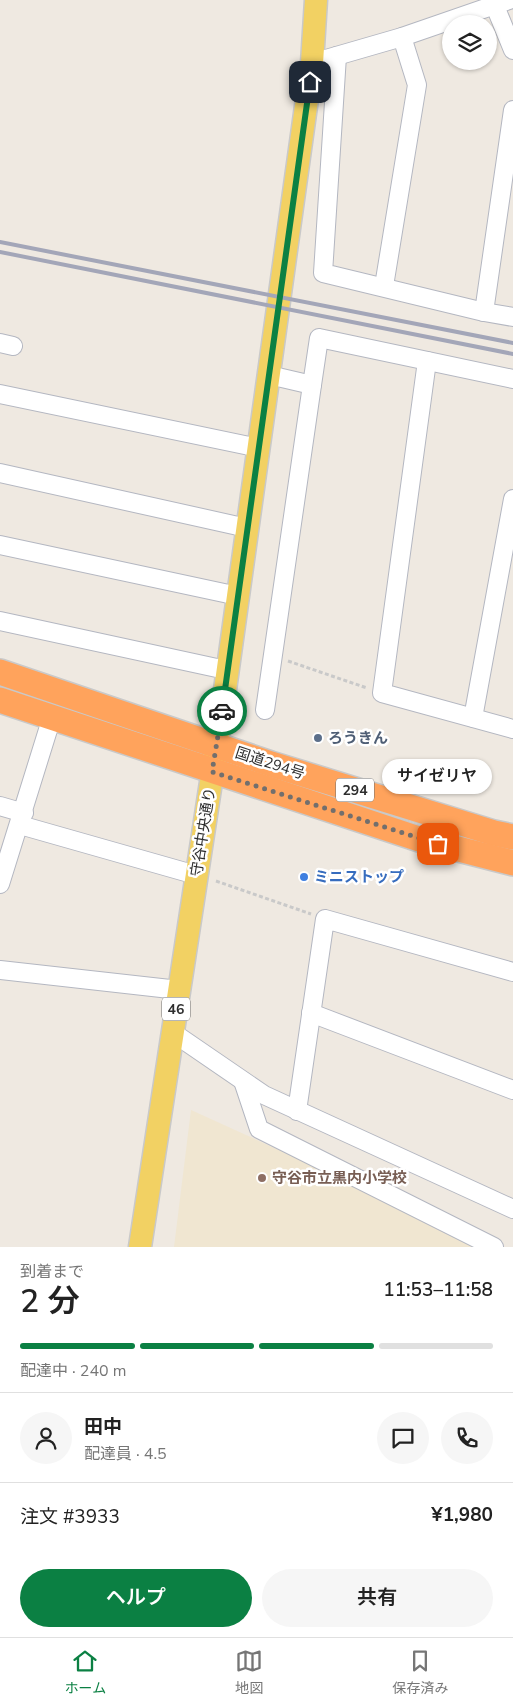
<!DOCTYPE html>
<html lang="ja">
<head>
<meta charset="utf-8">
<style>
  :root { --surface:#fff; --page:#f6f6f6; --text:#222; --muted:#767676; --line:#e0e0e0; --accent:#0b8043 }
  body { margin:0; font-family:"Nunito Sans","Noto Sans JP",sans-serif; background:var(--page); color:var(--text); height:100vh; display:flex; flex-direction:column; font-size:19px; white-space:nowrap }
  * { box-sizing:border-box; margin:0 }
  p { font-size:16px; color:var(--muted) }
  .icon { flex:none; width:28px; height:28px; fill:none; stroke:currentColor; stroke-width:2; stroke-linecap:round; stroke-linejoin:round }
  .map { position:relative; height:1247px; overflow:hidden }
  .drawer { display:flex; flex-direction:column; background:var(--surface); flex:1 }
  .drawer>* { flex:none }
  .fabs { position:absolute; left:442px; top:15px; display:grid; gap:10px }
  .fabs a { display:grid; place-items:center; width:55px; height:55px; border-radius:50%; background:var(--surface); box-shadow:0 1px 4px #0004; font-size:25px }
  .pin { position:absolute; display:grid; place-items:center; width:42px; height:42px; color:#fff; margin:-21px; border-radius:10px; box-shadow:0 2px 8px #0006 }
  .courier { position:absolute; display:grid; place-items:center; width:50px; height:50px; margin:-25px; border:4px solid #0b8043; border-radius:50%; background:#fff; color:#222; box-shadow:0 1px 6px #0007 }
  .bubble { position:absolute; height:35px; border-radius:18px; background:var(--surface); box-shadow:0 1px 4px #0004; font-size:16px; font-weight:600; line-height:35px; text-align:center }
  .summary em { font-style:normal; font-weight:600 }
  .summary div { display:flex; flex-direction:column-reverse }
  .summary { display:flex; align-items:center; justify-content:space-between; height:85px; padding:0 20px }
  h1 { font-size:32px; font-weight:600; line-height:38px }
  .bar { display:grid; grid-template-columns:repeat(4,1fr); gap:8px 5px; align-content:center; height:60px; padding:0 20px }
  .bar i { height:6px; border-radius:4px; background:var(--line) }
  .bar .current { background:var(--accent) }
  .bar p { grid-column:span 4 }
  .line { display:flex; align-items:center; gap:12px; padding:0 20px; border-top:1px solid var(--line) }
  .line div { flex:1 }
  .round { display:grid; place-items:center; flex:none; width:52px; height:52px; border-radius:26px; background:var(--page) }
  .button { display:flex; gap:10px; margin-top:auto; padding:10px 20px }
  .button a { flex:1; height:58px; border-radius:30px; background:var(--accent); color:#fff; font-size:20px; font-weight:600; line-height:58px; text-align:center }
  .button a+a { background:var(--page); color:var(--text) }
  .menu { display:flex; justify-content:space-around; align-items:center; height:70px; border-top:1px solid var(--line); background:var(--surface); font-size:14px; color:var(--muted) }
  .menu a { display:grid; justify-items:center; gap:2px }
  .menu .current { color:var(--accent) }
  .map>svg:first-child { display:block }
</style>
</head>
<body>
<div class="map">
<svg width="513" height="1247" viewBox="0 0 513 1247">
  <rect width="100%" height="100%" fill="#efe9e1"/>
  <path fill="#f0e6d1" d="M191 1110 492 1247H174Z"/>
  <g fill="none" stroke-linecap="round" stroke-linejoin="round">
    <defs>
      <g id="minor">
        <path d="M495 6 513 50"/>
        <path d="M337 56 323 273 484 312 513 317"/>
        <path d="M326 59 402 37 509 0"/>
        <path d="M384 286 417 85 402 37"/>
        <path d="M484 312 513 110"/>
        <path d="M0 343 13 346"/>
        <path d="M427 361 382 693 513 729"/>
        <path d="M269 375 312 385 319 338 513 379"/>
        <path d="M0 394 259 448"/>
        <path d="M0 473 247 528"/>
        <path d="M0 545 238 596"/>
        <path d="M0 621 226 670"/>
        <path d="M265 710 312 385"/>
        <path d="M473 718 513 499"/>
        <path d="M0 806 24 813"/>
        <path d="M20 825 196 875"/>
        <path d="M0 884 52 717"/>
        <path d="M0 970 179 990"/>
        <path d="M311 1013 513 1090"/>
        <path d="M172 1032 264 1095 513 1209"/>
        <path d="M243 1081 259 1129 494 1247"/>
        <path d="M297 1111 325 919 513 972"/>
      </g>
      <path id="major" d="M140 1247 224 697 312 63 316 0"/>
      <g id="highway">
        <path d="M0 672 271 764 494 833 513 837"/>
        <path d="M0 700 419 839 513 863"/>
      </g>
    </defs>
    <use href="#minor" stroke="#b4b7c1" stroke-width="20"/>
    <use href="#major" stroke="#c9c9c9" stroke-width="25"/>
    <use href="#highway" stroke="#c9c9c9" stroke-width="28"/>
    <g stroke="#c9c9c9" stroke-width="3" stroke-dasharray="4 2.5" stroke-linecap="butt">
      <path d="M288 661 367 688"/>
      <path d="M216 881 311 914"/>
    </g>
    <use href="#minor" stroke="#fff" stroke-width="18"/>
    <use href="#major" stroke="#f2d163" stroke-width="22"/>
    <use href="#highway" stroke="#ffa35c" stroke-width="25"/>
    <g stroke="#a3a6b8" stroke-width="4">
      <path d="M0 242 513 343"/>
      <path d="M0 252 513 354"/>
    </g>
  </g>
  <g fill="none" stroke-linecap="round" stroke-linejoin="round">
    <path stroke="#726f6d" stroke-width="5" stroke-dasharray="0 9" d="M222 711 212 772 438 844"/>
    <path stroke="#0b8043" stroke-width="6" d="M222 711 310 82"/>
  </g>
  <circle fill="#5c6f8a" stroke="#fff" stroke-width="2" cx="318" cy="738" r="5"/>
  <circle fill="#3f7fe0" stroke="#fff" stroke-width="2" cx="304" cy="877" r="5"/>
  <circle fill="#8d6e63" stroke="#fff" stroke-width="2" cx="262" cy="1178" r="5"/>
  <g text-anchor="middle" stroke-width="5" stroke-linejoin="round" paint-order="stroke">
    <g fill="#fff" stroke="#6d6d6d" stroke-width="1">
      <rect x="336" y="778.5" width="38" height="23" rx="4"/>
      <rect x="162" y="997.5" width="28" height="23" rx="4"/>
    </g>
    <g font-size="14" font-weight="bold" fill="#2e2e2e">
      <text x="355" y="795">294</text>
      <text x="176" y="1014">46</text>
    </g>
    <g font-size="15" font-weight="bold" fill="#4e5e75" stroke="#fff" text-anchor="start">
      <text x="328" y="743">ろうきん</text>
    </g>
    <g font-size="15" fill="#2e2e2e" stroke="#fff">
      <text transform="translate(270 763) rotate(18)" y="5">国道294号</text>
      <text transform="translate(203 832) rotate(-81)" y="5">守谷中央通り</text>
    </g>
    <g font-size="15" font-weight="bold" fill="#366cbe" stroke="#fff" text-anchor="start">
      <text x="314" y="882">ミニストップ</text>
    </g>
    <g font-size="15" font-weight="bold" fill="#785e54" stroke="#fff" text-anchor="start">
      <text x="272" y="1183">守谷市立黒内小学校</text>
    </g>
  </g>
</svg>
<div class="fabs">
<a><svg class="icon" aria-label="layers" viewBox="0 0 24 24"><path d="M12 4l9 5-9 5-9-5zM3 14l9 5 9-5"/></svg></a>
</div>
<div class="pin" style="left:438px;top:844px;background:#ea580c"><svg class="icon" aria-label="bag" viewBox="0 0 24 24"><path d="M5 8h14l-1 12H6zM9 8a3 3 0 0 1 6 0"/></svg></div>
<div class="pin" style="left:310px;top:82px;background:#1f2937"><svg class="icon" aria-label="home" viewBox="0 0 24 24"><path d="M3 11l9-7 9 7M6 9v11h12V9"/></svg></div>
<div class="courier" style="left:222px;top:711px"><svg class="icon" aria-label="car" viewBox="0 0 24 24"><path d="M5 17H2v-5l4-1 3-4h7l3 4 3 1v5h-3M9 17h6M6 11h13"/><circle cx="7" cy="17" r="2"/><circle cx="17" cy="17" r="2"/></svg></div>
<div class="bubble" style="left:382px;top:759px;width:110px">サイゼリヤ</div>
</div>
<section class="drawer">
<div class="summary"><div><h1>2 分</h1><p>到着まで</p></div><em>11:53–11:58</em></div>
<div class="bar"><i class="current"></i><i class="current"></i><i class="current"></i><i></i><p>配達中 · 240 m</p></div>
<div class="line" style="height:90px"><a class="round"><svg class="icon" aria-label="person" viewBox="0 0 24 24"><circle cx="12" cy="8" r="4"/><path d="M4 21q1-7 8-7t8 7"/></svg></a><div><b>田中</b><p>配達員 · 4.5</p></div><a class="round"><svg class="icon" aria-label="chat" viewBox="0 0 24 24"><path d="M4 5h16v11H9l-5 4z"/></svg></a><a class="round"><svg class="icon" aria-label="phone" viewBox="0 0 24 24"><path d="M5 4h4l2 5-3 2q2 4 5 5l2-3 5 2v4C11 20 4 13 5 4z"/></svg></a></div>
<div class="line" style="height:65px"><div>注文 #3933</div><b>¥1,980</b></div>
<div class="button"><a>ヘルプ</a><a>共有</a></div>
</section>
<nav class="menu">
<a class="current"><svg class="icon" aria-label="home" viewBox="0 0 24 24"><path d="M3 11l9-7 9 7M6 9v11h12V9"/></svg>ホーム</a>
<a><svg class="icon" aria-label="map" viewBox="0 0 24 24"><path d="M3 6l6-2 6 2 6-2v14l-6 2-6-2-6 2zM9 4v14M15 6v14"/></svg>地図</a>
<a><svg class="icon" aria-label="saved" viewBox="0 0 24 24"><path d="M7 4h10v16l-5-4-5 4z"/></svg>保存済み</a>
</nav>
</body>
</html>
